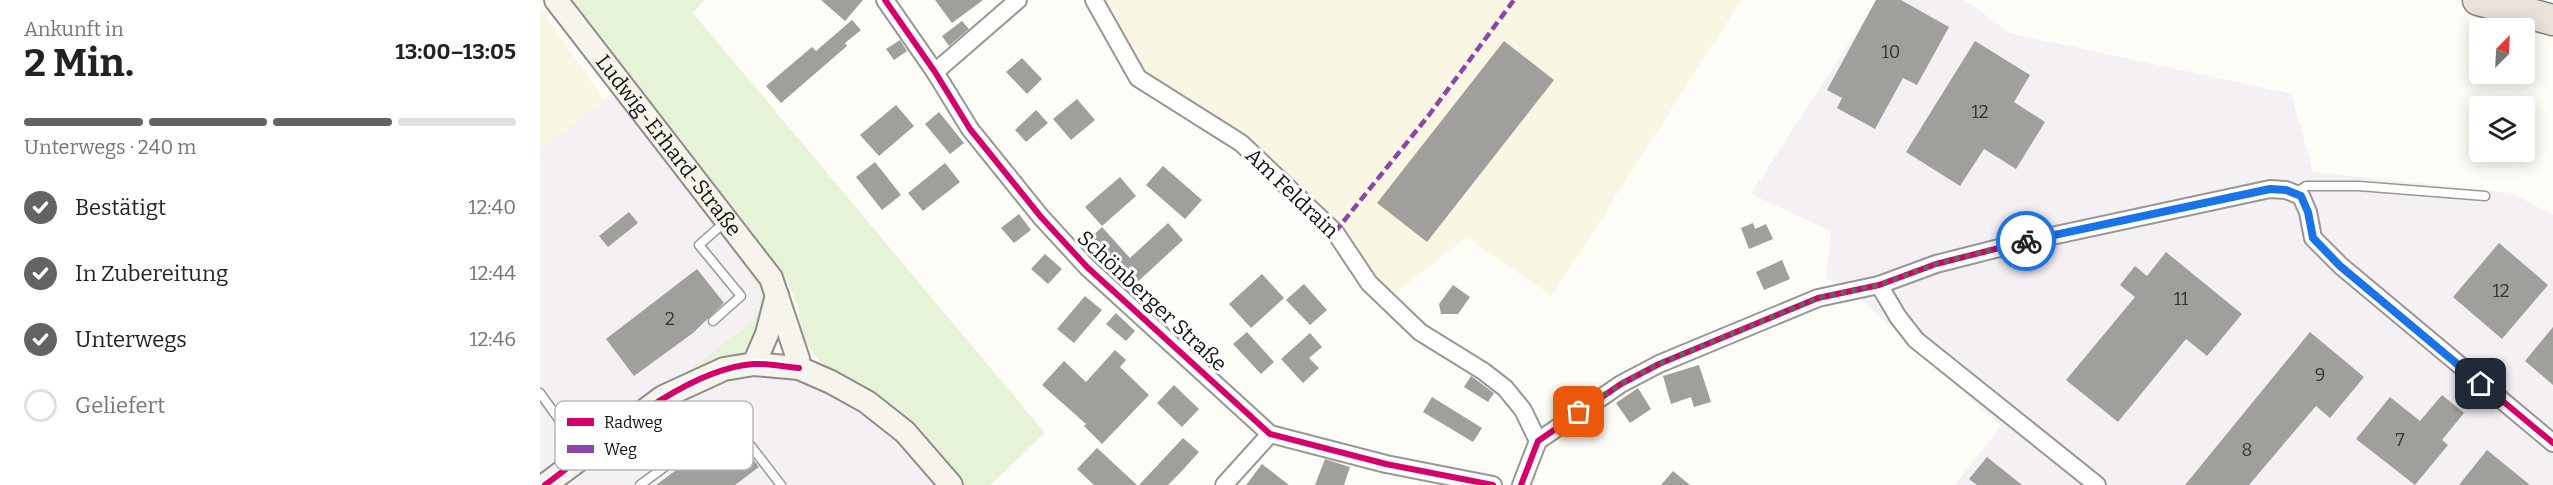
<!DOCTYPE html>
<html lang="de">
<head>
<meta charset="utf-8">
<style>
  :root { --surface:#fff; --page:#f6f6f6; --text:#222; --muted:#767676; --line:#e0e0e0; --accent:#646362 }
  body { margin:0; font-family:Bitter,serif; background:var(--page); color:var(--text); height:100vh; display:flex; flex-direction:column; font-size:22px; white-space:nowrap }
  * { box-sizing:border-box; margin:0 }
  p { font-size:20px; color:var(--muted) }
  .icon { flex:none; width:33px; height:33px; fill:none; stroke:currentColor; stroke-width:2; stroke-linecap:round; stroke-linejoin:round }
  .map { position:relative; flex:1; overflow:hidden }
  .side { display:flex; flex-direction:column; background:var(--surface); width:540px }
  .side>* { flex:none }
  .needle { width:39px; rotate:24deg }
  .fabs { position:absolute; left:1929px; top:18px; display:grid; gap:12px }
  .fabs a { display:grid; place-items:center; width:66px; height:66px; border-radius:6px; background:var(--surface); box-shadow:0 3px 15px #0003; font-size:30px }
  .pin { position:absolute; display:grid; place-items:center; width:51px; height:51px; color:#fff; margin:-26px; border-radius:12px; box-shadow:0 3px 9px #0006 }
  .courier { position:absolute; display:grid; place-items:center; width:60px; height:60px; margin:-30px; border:4px solid #1a73e8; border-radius:50%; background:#fff; color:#222; box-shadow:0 2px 8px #0007 }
  .summary em { font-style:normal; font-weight:700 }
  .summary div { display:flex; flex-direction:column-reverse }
  .summary { display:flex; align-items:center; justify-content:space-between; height:102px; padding:0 24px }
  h1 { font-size:39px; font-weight:700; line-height:45px }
  .bar { display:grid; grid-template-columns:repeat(4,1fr); gap:9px 6px; align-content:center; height:72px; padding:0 24px }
  .bar i { height:8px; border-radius:4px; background:var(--line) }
  .bar .active { background:var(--accent) }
  .bar p { grid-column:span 4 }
  ol { padding:0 24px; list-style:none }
  li { display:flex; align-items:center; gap:18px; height:66px }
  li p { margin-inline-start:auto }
  li .icon { padding:6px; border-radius:50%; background:var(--accent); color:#fff; stroke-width:4 }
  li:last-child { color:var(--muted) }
  li i { width:33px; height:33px; border:3px solid var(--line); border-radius:50% }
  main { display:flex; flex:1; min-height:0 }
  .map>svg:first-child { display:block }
</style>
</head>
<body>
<main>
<section class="side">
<div class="summary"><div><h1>2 Min.</h1><p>Ankunft in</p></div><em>13:00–13:05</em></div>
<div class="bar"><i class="active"></i><i class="active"></i><i class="active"></i><i></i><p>Unterwegs · 240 m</p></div>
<ol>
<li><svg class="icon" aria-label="check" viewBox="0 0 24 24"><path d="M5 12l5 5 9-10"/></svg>Bestätigt<p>12:40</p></li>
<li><svg class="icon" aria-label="check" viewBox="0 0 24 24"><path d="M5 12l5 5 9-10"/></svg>In Zubereitung<p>12:44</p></li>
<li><svg class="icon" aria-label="check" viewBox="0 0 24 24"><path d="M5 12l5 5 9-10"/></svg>Unterwegs<p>12:46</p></li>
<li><i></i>Geliefert</li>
</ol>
</section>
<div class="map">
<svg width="2013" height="485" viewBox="0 0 2013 485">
  <rect width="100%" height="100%" fill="#fdfcf7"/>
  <g fill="#f5f0f3">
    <path d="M1337 0H1422L1434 6 1469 33 1751 94 1773 172 1971 193 2013 215V485H1415L1461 426 1322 300 1286 278 1291 231 1211 194Z"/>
    <path d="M81 87 231 278 214 352 322 413 354 439 395 485H0V149Z"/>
  </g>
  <g fill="#f9f7e4">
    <path d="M557 0H1201L1012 296 926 238 849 298 785 214 602 76Z"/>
    <path d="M0 7 64 101 0 149Z"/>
  </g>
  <g fill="#e7f3d7">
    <path d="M32 0H164L153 13 505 433 450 485H420L346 402 284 365 268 347 260 330 258 306 247 281Z"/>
    <path d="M188 238 225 289 224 314 212 343 197 356 124 389 216 319 213 316 220 305V289L185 240Z"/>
  </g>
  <g fill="#a19f9c">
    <path d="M281 0H323L305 21Z"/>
    <path d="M395 0H443L412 23Z"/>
    <path d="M1336 0H1361L1409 27 1377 85 1363 78 1335 129 1297 108 1302 98 1287 90Z"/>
    <path d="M312 20 321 30 305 43 307 46 241 103 226 86 272 47 276 51Z"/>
    <path d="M422 21 429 29 409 46 402 36Z"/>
    <path d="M360 40 367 51 354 60 346 49Z"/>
    <path d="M964 41 1014 80 887 242 837 203Z"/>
    <path d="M1435 41 1490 75 1474 102 1505 122 1476 169 1444 149 1420 186 1366 152Z"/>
    <path d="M482 58 502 79 487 94 466 72Z"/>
    <path d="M537 99 555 120 531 140 513 119Z"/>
    <path d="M356 105 374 126 339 156 320 135Z"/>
    <path d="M496 110 508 123 486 142 475 130Z"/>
    <path d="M399 112 424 143 410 154 385 124Z"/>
    <path d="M335 162 361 195 342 210 316 177Z"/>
    <path d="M405 163 420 182 383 211 368 193Z"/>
    <path d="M623 166 662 200 645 219 606 185Z"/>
    <path d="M580 177 596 196 562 226 545 207Z"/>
    <path d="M89 212 98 223 68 247 59 236Z"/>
    <path d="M479 214 491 230 474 243 461 228Z"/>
    <path d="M628 223 643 240 591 288 548 240 562 227 590 258Z"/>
    <path d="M1213 223 1215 229 1226 224 1233 239 1209 249 1201 228Z"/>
    <path d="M1959 243 2008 285 1962 339 1913 297Z"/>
    <path d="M1626 252 1702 314 1667 356 1646 339 1578 422 1526 380 1595 297 1580 285 1595 266 1607 276Z"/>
    <path d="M505 254 522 269 508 284 491 269Z"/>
    <path d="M1242 260 1250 279 1224 290 1216 272Z"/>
    <path d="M157 269 184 303 153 333 94 376 66 339Z"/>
    <path d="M722 274 744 298 711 328 689 304Z"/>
    <path d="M764 284 787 310 770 325 746 300Z"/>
    <path d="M913 285 930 297 918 314H901L899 304Z"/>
    <path d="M545 296 562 310 534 343 517 329Z"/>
    <path d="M576 313 595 331 586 341 566 324Z"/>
    <path d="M2013 327V385L1985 361Z"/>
    <path d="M707 332 734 362 721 374 693 344Z"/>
    <path d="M1770 332 1824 377 1790 418 1776 406 1709 485H1645Z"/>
    <path d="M770 333 782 347 769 358 779 368 763 383 741 359Z"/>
    <path d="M575 350 586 360 580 367 609 395 562 444 544 426 546 424 502 385 524 361 546 382Z"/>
    <path d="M1159 365 1171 402 1154 407 1151 397 1131 404 1123 376Z"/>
    <path d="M931 376 954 393 948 402 924 387Z"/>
    <path d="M634 385 659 409 642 427 617 403Z"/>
    <path d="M1098 388 1111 409 1090 423 1076 403Z"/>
    <path d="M1902 395 1924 413 1902 440 1908 445 1875 485 1816 439 1850 397 1880 421Z"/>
    <path d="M892 397 942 428 933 442 883 412Z"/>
    <path d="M190 430 219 467 195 485H116Z"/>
    <path d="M643 438 659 452 640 473 628 485H599Z"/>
    <path d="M557 448 597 485H554L537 469Z"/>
    <path d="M1947 450 1990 485H1919Z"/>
    <path d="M1447 457 1482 485H1437L1429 479Z"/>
    <path d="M785 459 810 467 804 485H775Z"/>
    <path d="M722 464 749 485H706Z"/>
    <path d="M1133 471 1150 485H1121Z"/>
  </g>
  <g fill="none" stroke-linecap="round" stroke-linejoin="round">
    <defs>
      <g id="lane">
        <path d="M1755 193 1766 186H1819L1945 196"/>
        <path d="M173 321 201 296 159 245 185 222"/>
        <path d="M0 393 43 453"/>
        <path d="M100 485 190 419 241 485"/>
      </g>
      <g id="street">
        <path d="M345 0 395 72 430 129 501 217 547 267 730 434 846 464 953 485"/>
        <path d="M554 0 598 78 701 143 795 232 829 283 880 332 943 371 965 388 983 410 998 441"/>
        <path d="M395 72 478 0"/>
        <path d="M1339 285 1358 317 1376 340 1557 485"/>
        <path d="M684 485 730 434"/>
        <path d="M981 485 998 441 1081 384 1119 364 1278 298 1339 285 1396 264 1479 243 1730 189 1746 190 1761 196 1768 212 1773 238 1801 266 2013 443"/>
      </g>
      <g id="secondary">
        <path id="s1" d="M16 0 231 278 258 359 259 368"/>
        <path d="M214 364 227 334 237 295"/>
        <path d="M5 485 123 397 184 369 214 364 259 368 291 382 327 402 365 432 411 485"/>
      </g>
      <path id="highway" d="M1938 0 2013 20"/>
    </defs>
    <use href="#lane" stroke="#979795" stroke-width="11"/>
    <use href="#street" stroke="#979795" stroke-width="20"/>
    <use href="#secondary" stroke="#8e8d8b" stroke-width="26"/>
    <use href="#highway" stroke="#858482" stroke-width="33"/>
    <use href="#lane" stroke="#fffffe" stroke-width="8"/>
    <use href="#street" stroke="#fffffe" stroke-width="16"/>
    <use href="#secondary" stroke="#f6f4eb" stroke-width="22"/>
    <use href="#highway" stroke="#eae1d8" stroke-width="30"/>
    <path stroke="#8e44ad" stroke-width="4.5" stroke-dasharray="9 4.5" stroke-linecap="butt" d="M795 232 889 115 974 0"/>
    <defs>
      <g id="cycleway">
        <path d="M345 0 395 72 430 129 501 217 547 267 730 434 846 464 953 485"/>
        <path d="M5 485C60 444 144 369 213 364 228 363 244 367 259 368"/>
        <path d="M981 485 998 441 1081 384 1119 364 1278 298 1339 285 1396 264 1479 243 1730 189 1746 190 1761 196 1768 212 1773 238 1801 266 2013 443"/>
      </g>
    </defs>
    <use href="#cycleway" stroke="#fff" stroke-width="10"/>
    <use href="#cycleway" stroke="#d6006c" stroke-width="6"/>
  </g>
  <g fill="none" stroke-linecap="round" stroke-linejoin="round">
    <path stroke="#646362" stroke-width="6" stroke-dasharray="0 10.8" d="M1039 412 1081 384 1119 364 1278 298 1339 285 1396 264 1486 241"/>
    <path stroke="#1a73e8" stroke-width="8" d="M1486 241 1730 189 1746 190 1761 196 1768 212 1773 238 1800 266 1941 384"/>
  </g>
  <g text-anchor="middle" stroke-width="6" stroke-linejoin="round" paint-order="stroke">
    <g font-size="18" fill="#353434">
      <text x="1351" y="58">10</text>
      <text x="1440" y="118">12</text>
      <text x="1961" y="297">12</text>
      <text x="1641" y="305">11</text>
      <text x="130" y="325">2</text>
      <text x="1780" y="381">9</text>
      <text x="1860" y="446">7</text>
      <text x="1707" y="456">8</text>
    </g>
    <g font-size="21" fill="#111" stroke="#fff">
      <text dy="7" stroke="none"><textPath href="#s1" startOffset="184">Ludwig-Erhard-Straße</textPath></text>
      <text transform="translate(752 193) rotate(44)" y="7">Am Feldrain</text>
      <text transform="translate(612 301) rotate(43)" y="7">Schönberger Straße</text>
    </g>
  </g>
  <rect x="15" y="401" width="198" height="69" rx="9" fill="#fff" stroke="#b8b8b8" stroke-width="1.5"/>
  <rect x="27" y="418" width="27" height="8" fill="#d6006c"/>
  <rect x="27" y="445" width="27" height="8" fill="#8e44ad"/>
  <g font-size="16" fill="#111">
    <text x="64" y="428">Radweg</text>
    <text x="64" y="455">Weg</text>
  </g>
</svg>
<div class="fabs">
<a><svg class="needle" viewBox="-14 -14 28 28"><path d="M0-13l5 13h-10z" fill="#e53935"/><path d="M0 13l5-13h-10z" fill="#767676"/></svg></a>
<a><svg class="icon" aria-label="layers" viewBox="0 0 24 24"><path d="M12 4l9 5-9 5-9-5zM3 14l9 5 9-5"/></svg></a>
</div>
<div class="pin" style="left:1039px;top:412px;background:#ea580c"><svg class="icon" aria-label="bag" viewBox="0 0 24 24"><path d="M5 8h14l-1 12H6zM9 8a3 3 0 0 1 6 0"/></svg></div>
<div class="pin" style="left:1941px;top:384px;background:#1f2937"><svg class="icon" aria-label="home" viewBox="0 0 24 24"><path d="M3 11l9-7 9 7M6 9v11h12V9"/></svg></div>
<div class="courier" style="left:1486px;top:241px"><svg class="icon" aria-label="bike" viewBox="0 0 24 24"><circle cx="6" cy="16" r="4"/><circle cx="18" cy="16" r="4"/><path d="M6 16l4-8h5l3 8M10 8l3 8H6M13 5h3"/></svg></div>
</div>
</main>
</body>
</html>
